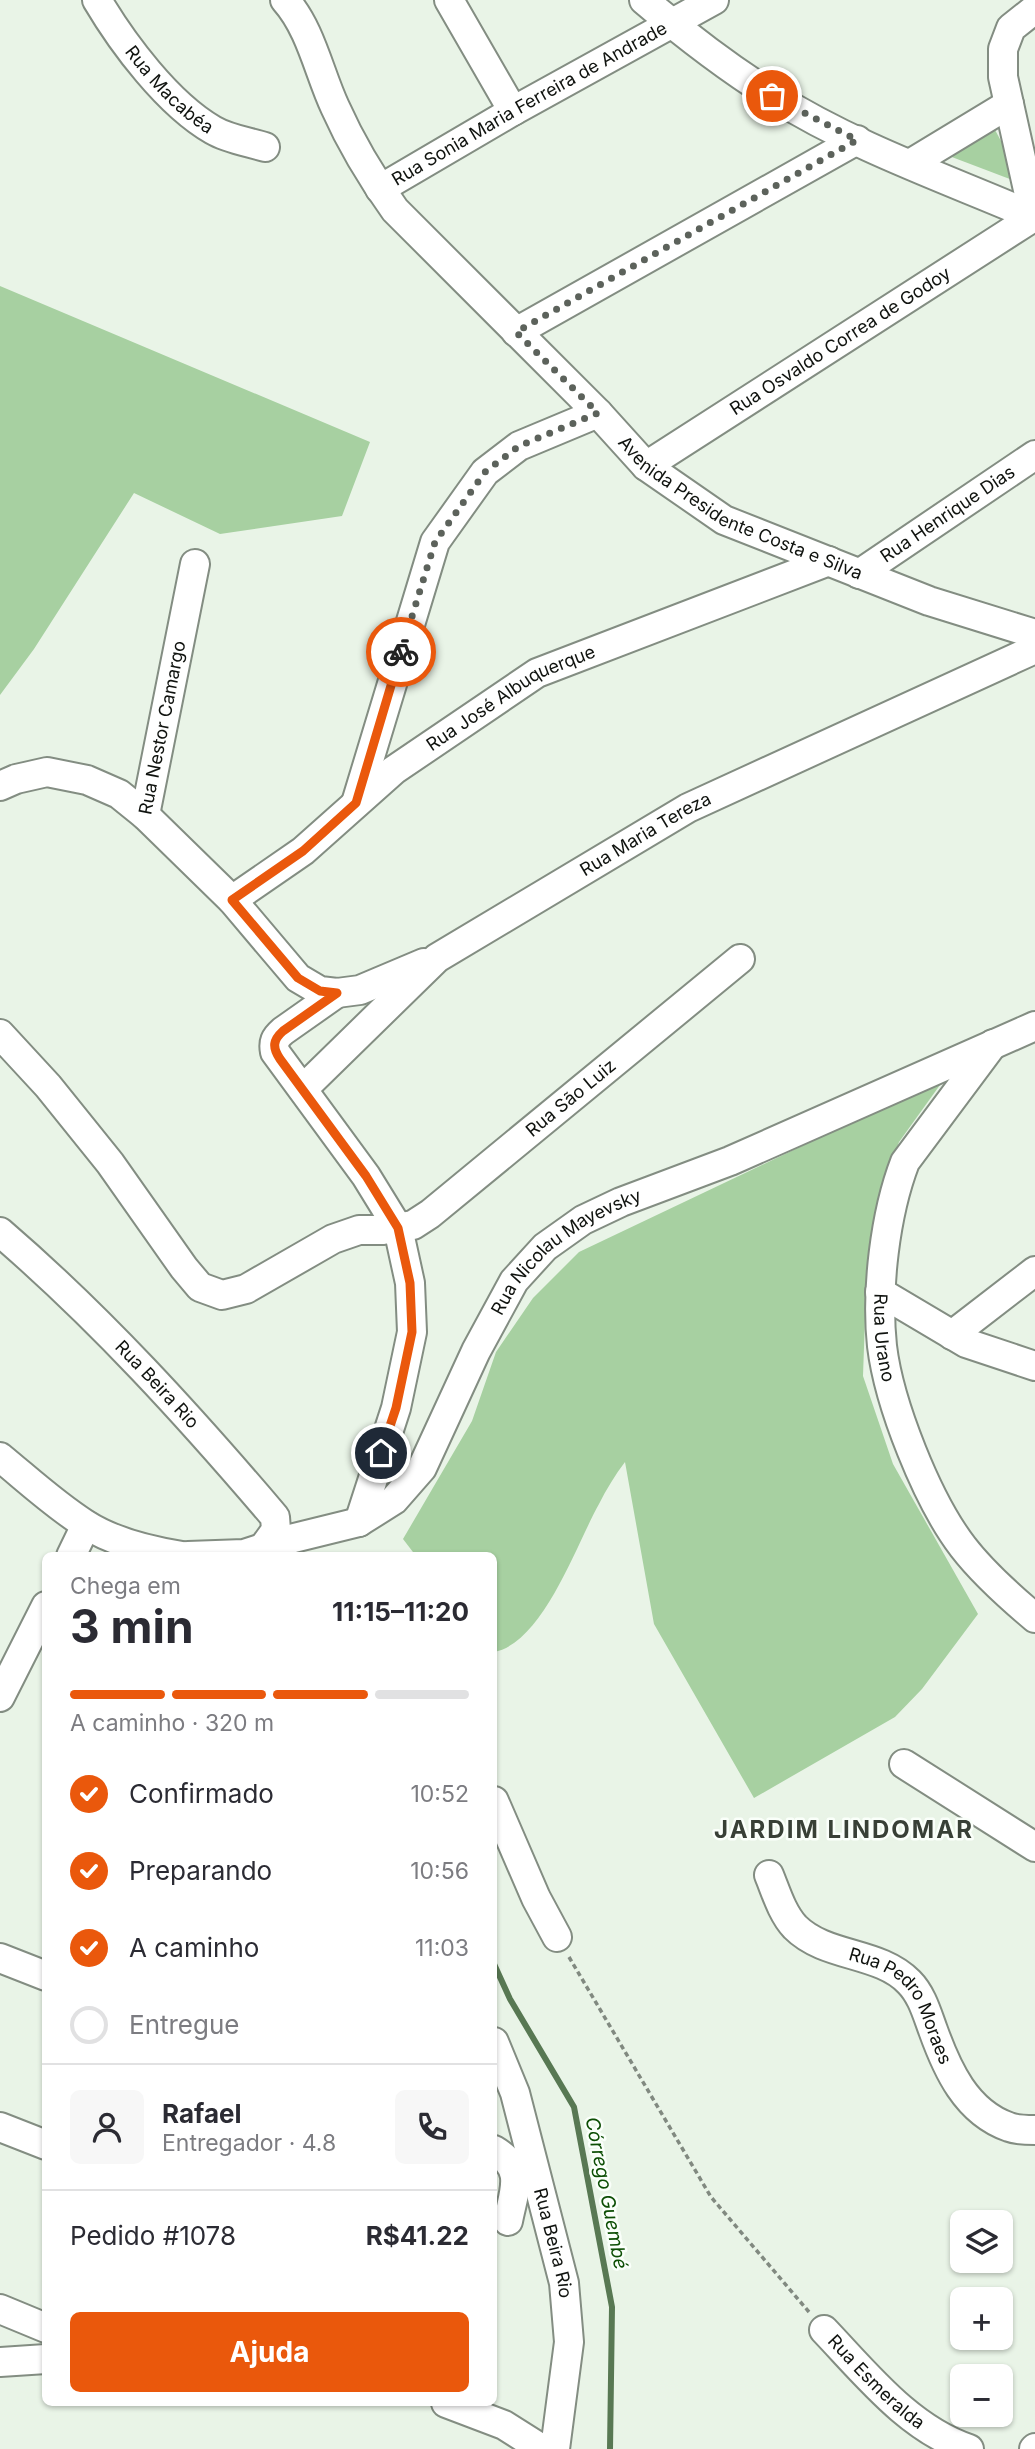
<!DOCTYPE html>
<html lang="pt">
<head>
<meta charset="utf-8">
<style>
  :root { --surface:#fff; --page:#f7f7f7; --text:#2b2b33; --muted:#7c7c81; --line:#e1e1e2; --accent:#ea580c }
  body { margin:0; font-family:Inter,sans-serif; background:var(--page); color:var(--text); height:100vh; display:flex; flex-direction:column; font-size:26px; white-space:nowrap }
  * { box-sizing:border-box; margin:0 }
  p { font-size:23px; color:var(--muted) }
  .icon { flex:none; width:38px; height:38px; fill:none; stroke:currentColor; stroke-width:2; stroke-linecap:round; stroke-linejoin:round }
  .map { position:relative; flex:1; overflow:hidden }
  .sheet { position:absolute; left:42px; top:1552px; width:455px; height:854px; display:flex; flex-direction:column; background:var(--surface); border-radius:10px; box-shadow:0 2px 5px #0004 }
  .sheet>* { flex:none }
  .buttons { position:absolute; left:950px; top:2210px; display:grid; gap:14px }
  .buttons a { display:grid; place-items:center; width:63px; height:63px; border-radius:10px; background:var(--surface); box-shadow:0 2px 5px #0004; font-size:35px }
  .pin { position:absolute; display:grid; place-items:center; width:60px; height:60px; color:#fff; margin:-30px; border:4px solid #fff; border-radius:50%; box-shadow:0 2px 7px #0007 }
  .courier { position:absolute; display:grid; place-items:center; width:70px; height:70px; margin:-35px; border:5px solid #ea580c; border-radius:50%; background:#fff; color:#222; box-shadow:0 2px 9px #0007 }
  .headline em { font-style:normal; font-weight:700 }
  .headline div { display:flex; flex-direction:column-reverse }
  .headline { display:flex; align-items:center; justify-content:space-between; height:119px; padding:0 28px }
  h1 { font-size:46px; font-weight:700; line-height:52px }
  .bar { display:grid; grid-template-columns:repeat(4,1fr); gap:10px 7px; align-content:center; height:84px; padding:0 28px }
  .bar i { height:9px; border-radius:5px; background:var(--line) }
  .bar .current { background:var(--accent) }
  .bar p { grid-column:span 4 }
  .line { display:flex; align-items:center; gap:18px; padding:0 28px; border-top:2px solid var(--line) }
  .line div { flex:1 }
  .round { display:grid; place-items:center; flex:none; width:74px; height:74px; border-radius:10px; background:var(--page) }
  ol { padding:0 28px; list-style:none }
  li { display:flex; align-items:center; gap:21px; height:77px }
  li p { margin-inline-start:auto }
  li .icon { padding:7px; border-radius:50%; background:var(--accent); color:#fff; stroke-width:4 }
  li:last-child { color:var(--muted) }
  li i { width:38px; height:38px; border:4px solid var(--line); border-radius:50% }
  .button { display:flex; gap:14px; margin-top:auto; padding:14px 28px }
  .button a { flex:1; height:80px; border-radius:10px; background:var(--accent); color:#fff; font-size:28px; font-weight:700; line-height:80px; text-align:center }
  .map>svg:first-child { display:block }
</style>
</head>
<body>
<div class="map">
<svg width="1035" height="2449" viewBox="0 0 1035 2449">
  <rect width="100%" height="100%" fill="#e9f4e7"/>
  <g fill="#a7d0a1">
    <path d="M989 119 1018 172 1015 181 936 151Z"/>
    <path d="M0 286 370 442 342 516 220 534 134 493 34 649 0 695Z"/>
    <path d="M945 1078 899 1142 877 1206 866 1290 863 1376 893 1464 978 1614 922 1689 895 1717 754 1798 654 1624 625 1462C615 1475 606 1490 599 1504 577 1543 543 1643 494 1652V1556H416L403 1539 472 1421 496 1352 533 1298 579 1252Z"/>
  </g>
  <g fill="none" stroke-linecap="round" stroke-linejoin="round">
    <path stroke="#587853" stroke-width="6" d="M494 1964 510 1999 574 2107 612 2307 610 2449"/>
    <defs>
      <g id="minor">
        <path id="s1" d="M97 0C123 44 168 104 213 130 228 139 249 142 265 147"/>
        <path id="s2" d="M285 0C311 29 319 73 335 107 351 143 372 178 395 210L598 413 646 466 724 520 929 601 1035 634"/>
        <path d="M449 0 513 111"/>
        <path d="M644 0C684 34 728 68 773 96 854 147 947 179 1035 217"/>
        <path d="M910 164 1009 104"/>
        <path id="s3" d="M380 189 513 111 714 0"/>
        <path d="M1034 217 1003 77V49L1011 28 1035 9"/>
        <path d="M516 332 857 140"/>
        <path id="s4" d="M646 466 1035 216"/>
        <path id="s5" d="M859 574 1035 455"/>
        <path d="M0 786 16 779 47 772 87 780 119 794 145 815 232 900 298 978 320 991 337 993 360 990 424 963"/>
        <path d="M356 803 435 542 485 472 519 446 598 413"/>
        <path id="s6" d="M145 815 195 564"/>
        <path id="s7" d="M232 900 303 851 394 770 537 673 829 561"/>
        <path d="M337 993 283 1031C275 1038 273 1042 275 1052L366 1176 398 1228 410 1283 412 1332 396 1408 359 1522"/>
        <path id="s8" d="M0 1034 48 1086 110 1163 184 1268 200 1287 222 1295 246 1289 333 1239 359 1230H383L413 1225 430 1214 740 959"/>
        <path id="s9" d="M993 1044 905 1162C885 1214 876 1290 882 1346 889 1404 927 1500 963 1547 983 1573 1010 1597 1035 1618"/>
        <path id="s10" d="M303 1089 437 958 688 808 1035 649"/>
        <path id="s11" d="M0 1232C100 1318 189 1416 275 1517L276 1530 263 1548 262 1556"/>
        <path d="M880 1292 966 1343 1035 1366"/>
        <path d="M952 1335 1035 1271"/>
        <path d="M0 1457C28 1480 55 1505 85 1524 113 1542 150 1551 182 1556"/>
        <path d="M71 1556 86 1525"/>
        <path id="s12" d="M188 1556 244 1554 294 1538 359 1522 394 1500 422 1468 476 1351 514 1281 545 1247 583 1220 621 1202 730 1161 1035 1026"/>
        <path d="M0 1697 46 1606"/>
        <path d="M904 1764 1035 1847"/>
        <path d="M494 1801 536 1898 557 1937"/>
        <path id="s13" d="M769 1875C776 1892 782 1913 795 1927 826 1958 879 1951 909 1982 922 1995 927 2014 933 2030 947 2069 966 2112 1009 2127 1017 2130 1027 2130 1035 2130"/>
        <path d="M0 1958 46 1976"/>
        <path id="s14" d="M494 2042 515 2093 564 2283 569 2342 555 2449"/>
        <path d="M0 2127 46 2145"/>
        <path d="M494 2150C526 2169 514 2190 508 2221"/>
        <path d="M0 2309 46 2328"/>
        <path id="s15" d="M824 2330C866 2374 909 2429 969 2449"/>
        <path d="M0 2362 46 2359"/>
        <path d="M446 2403 504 2425 542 2449"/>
        <path d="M1034 2449 1035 2448"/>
      </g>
    </defs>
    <use href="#minor" stroke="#838d82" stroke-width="32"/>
    <path stroke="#818980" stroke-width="3.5" stroke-dasharray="5 3.5" stroke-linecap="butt" d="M569 1957 711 2197 809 2312"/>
    <use href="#minor" stroke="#fff" stroke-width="28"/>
  </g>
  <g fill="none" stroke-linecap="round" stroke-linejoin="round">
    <path stroke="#5c625b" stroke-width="7" stroke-dasharray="0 12.6" d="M401 652 435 542 485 472 519 446 598 413 516 332 857 140 772 96"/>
    <path stroke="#ea580c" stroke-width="9" d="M381 1453 396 1408 412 1332 410 1283 398 1228 366 1176 280 1059C272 1047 273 1040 283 1031L337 993 320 991 298 978 232 900 303 851 356 803 401 652"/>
  </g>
  <g text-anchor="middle" stroke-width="5" stroke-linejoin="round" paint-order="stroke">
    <g font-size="18" fill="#10130f" stroke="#fafffa">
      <text dy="6" stroke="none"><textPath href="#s1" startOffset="116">Rua Macabéa</textPath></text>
      <text dy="6" stroke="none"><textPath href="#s3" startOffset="172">Rua Sonia Maria Ferreira de Andrade</textPath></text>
      <text dy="6" stroke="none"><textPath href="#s4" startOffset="231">Rua Osvaldo Correa de Godoy</textPath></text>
      <text dy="6" stroke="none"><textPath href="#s2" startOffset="700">Avenida Presidente Costa e Silva</textPath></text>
      <text dy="6" stroke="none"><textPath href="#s5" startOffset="107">Rua Henrique Dias</textPath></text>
      <text dy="6" stroke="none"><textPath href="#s7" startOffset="346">Rua José Albuquerque</textPath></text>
      <text dy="6" stroke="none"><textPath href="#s6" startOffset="89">Rua Nestor Camargo</textPath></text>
      <text dy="6" stroke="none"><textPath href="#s10" startOffset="430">Rua Maria Tereza</textPath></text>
      <text dy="6" stroke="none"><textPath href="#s8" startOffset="756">Rua São Luiz</textPath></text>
      <text dy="6" stroke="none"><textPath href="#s12" startOffset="527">Rua Nicolau Mayevsky</textPath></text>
      <text dy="6" stroke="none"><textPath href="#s9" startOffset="326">Rua Urano</textPath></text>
      <text dy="6" stroke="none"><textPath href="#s11" startOffset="219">Rua Beira Rio</textPath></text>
      <text dy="6" stroke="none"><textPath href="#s13" startOffset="198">Rua Pedro Moraes</textPath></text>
      <text dy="6" stroke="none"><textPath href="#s14" startOffset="210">Rua Beira Rio</textPath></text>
      <text dy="6" stroke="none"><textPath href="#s15" startOffset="74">Rua Esmeralda</textPath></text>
    </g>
    <g font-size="19" font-style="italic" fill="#0c4e04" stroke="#fafffa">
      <text transform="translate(607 2193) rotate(79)" y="7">Córrego Guembé</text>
    </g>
    <g font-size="24" font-weight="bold" letter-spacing="2" fill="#384036" stroke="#fafffa">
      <text x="844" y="1838">JARDIM LINDOMAR</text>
    </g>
  </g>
</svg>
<div class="buttons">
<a><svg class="icon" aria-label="layers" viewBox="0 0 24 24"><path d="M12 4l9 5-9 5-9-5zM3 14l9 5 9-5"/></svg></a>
<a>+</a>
<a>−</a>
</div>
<div class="pin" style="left:772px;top:96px;background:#ea580c"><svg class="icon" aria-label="bag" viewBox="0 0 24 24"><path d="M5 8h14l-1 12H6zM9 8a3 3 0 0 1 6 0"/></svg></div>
<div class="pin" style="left:381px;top:1453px;background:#1f2937"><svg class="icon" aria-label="home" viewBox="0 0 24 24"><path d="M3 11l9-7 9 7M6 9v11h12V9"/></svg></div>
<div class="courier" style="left:401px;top:652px"><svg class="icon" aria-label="bike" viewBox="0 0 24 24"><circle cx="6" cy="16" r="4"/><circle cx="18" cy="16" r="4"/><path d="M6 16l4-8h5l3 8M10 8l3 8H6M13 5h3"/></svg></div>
<section class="sheet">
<div class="headline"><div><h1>3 min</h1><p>Chega em</p></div><em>11:15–11:20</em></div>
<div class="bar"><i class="current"></i><i class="current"></i><i class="current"></i><i></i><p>A caminho · 320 m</p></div>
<ol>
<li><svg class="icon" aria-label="check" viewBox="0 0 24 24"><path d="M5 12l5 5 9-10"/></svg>Confirmado<p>10:52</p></li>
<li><svg class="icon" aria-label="check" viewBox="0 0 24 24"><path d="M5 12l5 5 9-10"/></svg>Preparando<p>10:56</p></li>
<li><svg class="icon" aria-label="check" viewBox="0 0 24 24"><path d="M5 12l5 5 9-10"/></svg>A caminho<p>11:03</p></li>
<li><i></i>Entregue</li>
</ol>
<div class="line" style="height:126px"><a class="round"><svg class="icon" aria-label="person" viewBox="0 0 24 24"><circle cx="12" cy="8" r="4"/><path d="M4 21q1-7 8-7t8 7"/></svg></a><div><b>Rafael</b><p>Entregador · 4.8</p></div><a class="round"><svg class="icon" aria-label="phone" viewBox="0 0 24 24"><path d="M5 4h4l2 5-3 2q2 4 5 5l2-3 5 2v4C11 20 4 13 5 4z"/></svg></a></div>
<div class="line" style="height:91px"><div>Pedido #1078</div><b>R$41.22</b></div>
<div class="button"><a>Ajuda</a></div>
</section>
</div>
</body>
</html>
